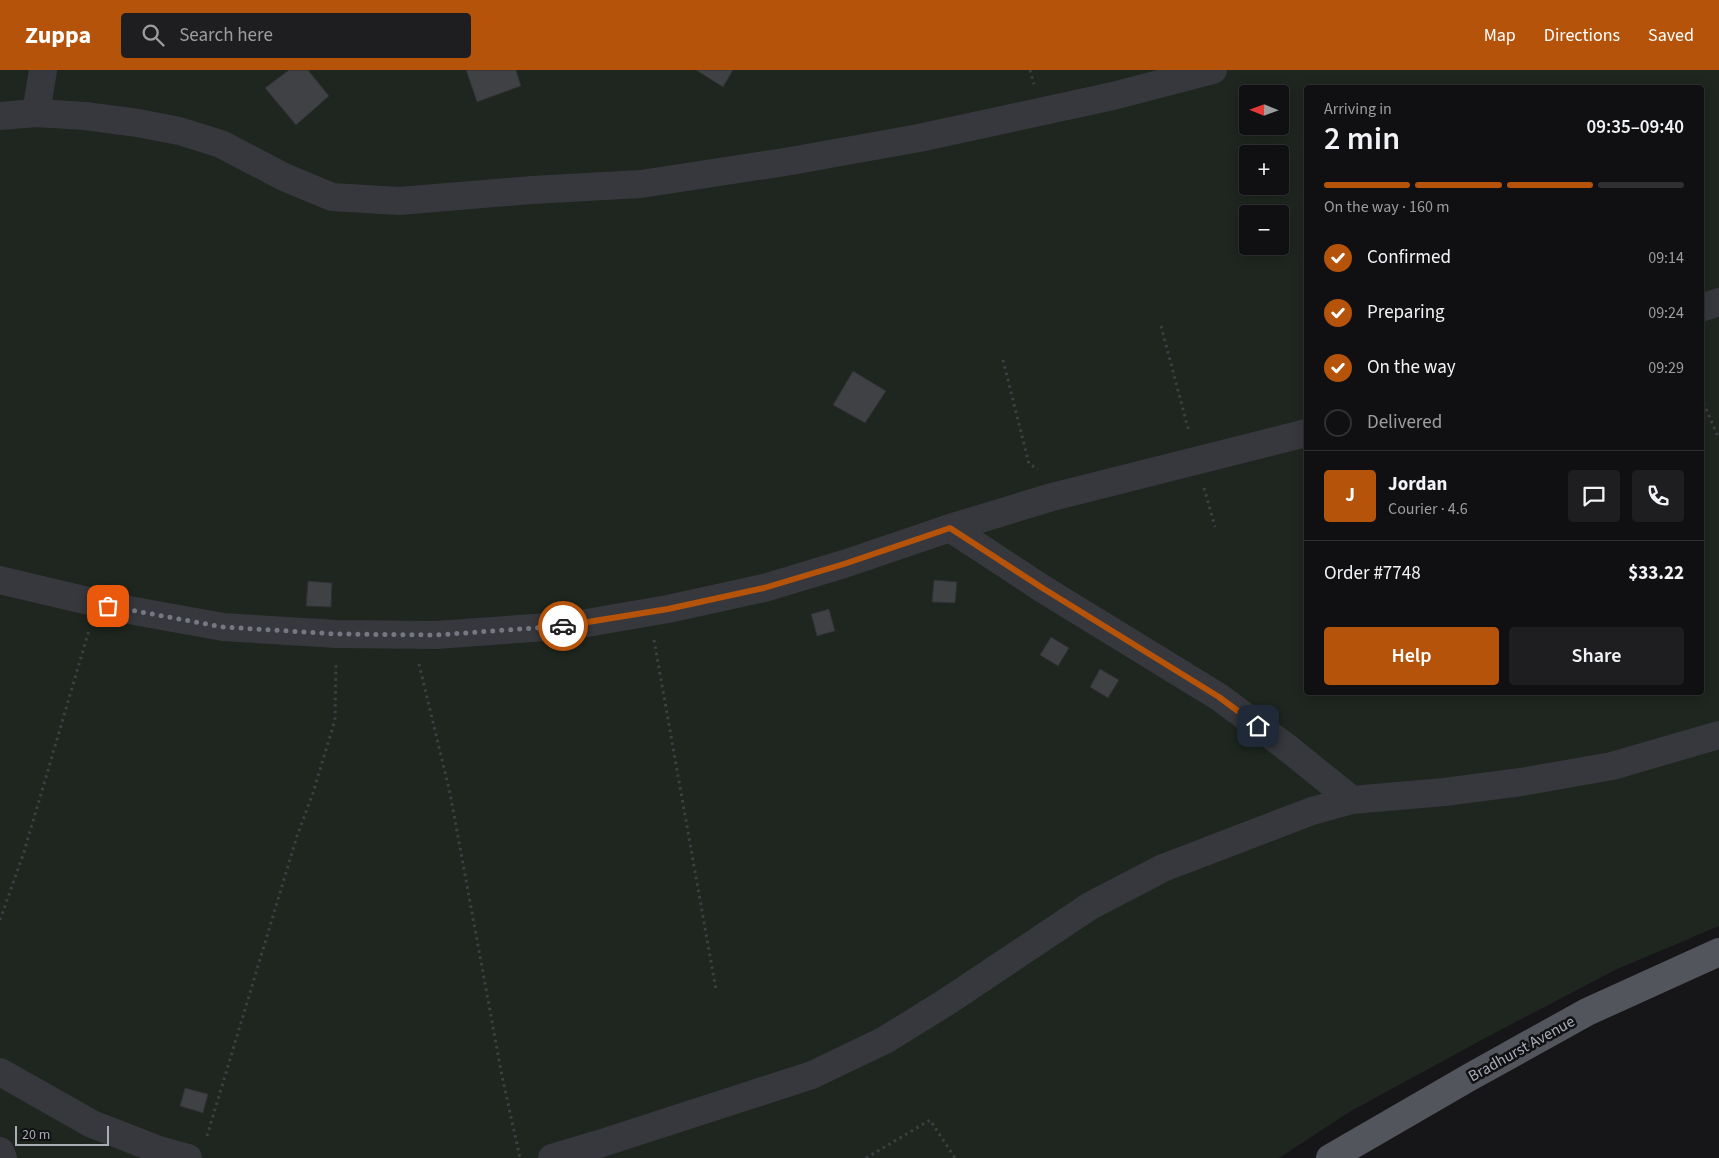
<!DOCTYPE html>
<html lang="en">
<head>
<meta charset="utf-8">
<style>
  :root { --surface:#101012; --page:#1e1e20; --text:#f1f3f6; --muted:#9c9d9f; --line:#303032; --accent:#b45309 }
  body { margin:0; font-family:"Source Sans 3",sans-serif; background:var(--page); color:var(--text); height:100vh; display:flex; flex-direction:column; font-size:19px; white-space:nowrap }
  * { box-sizing:border-box; margin:0 }
  p { font-size:16px; color:var(--muted) }
  .icon { flex:none; width:28px; height:28px; fill:none; stroke:currentColor; stroke-width:2; stroke-linecap:round; stroke-linejoin:round }
  .map { position:relative; flex:1; overflow:hidden }
  .side { position:absolute; left:1304px; top:15px; width:400px; height:610px; display:flex; flex-direction:column; background:var(--surface); border-radius:5px; box-shadow:0 2px 12px #0003,0 0 0 1px var(--line) }
  .side>* { flex:none }
  .needle { width:32px; rotate:271deg }
  .fabs { position:absolute; left:1239px; top:15px; display:grid; gap:10px }
  .fabs a { display:grid; place-items:center; width:50px; height:50px; border-radius:5px; background:var(--surface); box-shadow:0 2px 12px #0003,0 0 0 1px var(--line); font-size:25px }
  .scale { position:absolute; left:15px; bottom:12px; width:94px; box-sizing:border-box; padding-left:5px; border:2px solid #a8adb8; border-top:0; font-size:14px; line-height:18px; white-space:nowrap; color:#a8adb8; -webkit-text-stroke:4px #111113; paint-order:stroke }
  .pin { position:absolute; display:grid; place-items:center; width:42px; height:42px; color:#fff; margin:-21px; border-radius:10px; box-shadow:0 2px 8px #0006 }
  .courier { position:absolute; display:grid; place-items:center; width:50px; height:50px; margin:-25px; border:4px solid #b45309; border-radius:50%; background:#fff; color:#222; box-shadow:0 1px 6px #0007 }
  .head em { font-style:normal; font-weight:600 }
  .head div { display:flex; flex-direction:column-reverse }
  .head { display:flex; align-items:center; justify-content:space-between; height:85px; padding:0 20px }
  h1 { font-size:32px; font-weight:600; line-height:38px }
  .bar { display:grid; grid-template-columns:repeat(4,1fr); gap:8px 5px; align-content:center; height:60px; padding:0 20px }
  .bar i { height:6px; border-radius:4px; background:var(--line) }
  .bar .current { background:var(--accent) }
  .bar p { grid-column:span 4 }
  .line { display:flex; align-items:center; gap:12px; padding:0 20px; border-top:1px solid var(--line) }
  .line div { flex:1 }
  .round { display:grid; place-items:center; flex:none; width:52px; height:52px; border-radius:5px; background:var(--page) }
  ol { padding:0 20px; list-style:none }
  li { display:flex; align-items:center; gap:15px; height:55px }
  li p { margin-inline-start:auto }
  li .icon { padding:5px; border-radius:50%; background:var(--accent); color:#fff; stroke-width:4 }
  li:last-child { color:var(--muted) }
  li i { width:28px; height:28px; border:2px solid var(--line); border-radius:50% }
  .cta { display:flex; gap:10px; margin-top:auto; padding:10px 20px }
  .cta a { flex:1; height:58px; border-radius:5px; background:var(--accent); color:#fff; font-size:20px; font-weight:600; line-height:58px; text-align:center }
  .cta a+a { background:var(--page); color:var(--text) }
  header { display:flex; align-items:center; gap:30px; box-sizing:border-box; height:70px; padding:0 25px; background:var(--accent); color:#fff }
  header strong { font-size:24px }
  nav { display:flex; gap:28px; margin-inline-start:auto; font-size:18px }
  .search { width:350px; height:45px; background:var(--page); display:flex; align-items:center; gap:12px; box-sizing:border-box; padding:0 18px; border-radius:5px; color:var(--muted); font-size:19px }
  .map>svg:first-child { display:block }
</style>
</head>
<body>
<header>
<strong>Zuppa</strong>
<div class="search"><svg class="icon" aria-label="search" viewBox="0 0 24 24"><circle cx="10" cy="10" r="6"/><path d="M15 15l6 6"/></svg>Search here</div>
<nav><a>Map</a><a>Directions</a><a>Saved</a></nav>
</header>
<div class="map">
<svg width="1719" height="1088" viewBox="0 0 1719 1088">
  <rect width="100%" height="100%" fill="#161618"/>
  <path fill="#1e261f" fill-rule="evenodd" d="M0 0H1719V856L1615 900 1489 966 1351 1041 1279 1088H0ZM1306 18H1701V622H1306ZM1248 24H1280V56H1248ZM1248 84H1280V116H1248ZM1248 144H1280V176H1248Z"/>
  <g fill="#404145" stroke="#303034">
    <path d="M289 0H308L329 26 296 55 265 18Z"/>
    <path d="M466 0H516L521 16 477 32Z"/>
    <path d="M696 0H733L723 17Z"/>
    <path d="M853 301 886 321 865 353 833 335Z"/>
    <path d="M934 510 957 512 955 533 932 532Z"/>
    <path d="M308 511 332 513 331 537 306 536Z"/>
    <path d="M829 539 835 561 817 566 811 544Z"/>
    <path d="M1051 567 1069 578 1058 596 1040 585Z"/>
    <path d="M1100 599 1119 610 1108 628 1090 617Z"/>
    <path d="M185 1018 208 1024 203 1043 180 1036Z"/>
  </g>
  <g fill="none" stroke-linecap="round" stroke-linejoin="round">
    <g stroke="#3d3f44" stroke-width="3" stroke-dasharray="2.5 4" stroke-linecap="butt">
      <path d="M1030 0 1034 14"/>
      <path d="M1161 256 1189 362"/>
      <path d="M1003 290 1029 394 1038 399"/>
      <path d="M1701 327 1719 369"/>
      <path d="M1204 418 1215 457"/>
      <path d="M654 570 716 920"/>
      <path d="M419 594 450 723 502 1006 520 1088"/>
      <path d="M0 850 24 782 89 560"/>
      <path d="M207 1066 297 766 313 723 335 650 336 594"/>
      <path d="M866 1088 930 1050 955 1088"/>
    </g>
    <g stroke="#37383d" stroke-width="28">
      <path d="M36 43 43 0"/>
      <path d="M0 46 36 43 85 46 138 53 179 61 221 74 284 107 332 127 399 131 532 120 641 114 785 92 919 68 1113 26 1213 0"/>
      <path d="M1701 238 1719 232"/>
      <path d="M950 458 1043 519 1219 627 1285 676 1352 730"/>
      <path d="M0 510 118 538 223 557 337 564 436 565 575 555 668 539 764 518 844 494 950 458 1052 427 1306 363"/>
      <path d="M0 1002 92 1054 159 1080 188 1088"/>
      <path d="M0 1081 3 1088"/>
      <path d="M552 1088 599 1074 812 1005 885 970 948 931 1090 836 1163 798 1312 741 1352 730 1444 722 1521 712 1612 696 1719 665"/>
    </g>
    <path stroke="#53555c" stroke-width="28" d="M1330 1088 1470 1007 1587 942 1719 882"/>
  </g>
  <g fill="none" stroke-linecap="round" stroke-linejoin="round">
    <path stroke="#757880" stroke-width="5" stroke-dasharray="0 9" d="M108 536 223 557 337 564 436 565 563 556"/>
    <path stroke="#b45309" stroke-width="6" d="M563 556 668 539 764 518 844 494 950 458 1044 519 1219 627 1258 656"/>
  </g>
  <g text-anchor="middle" stroke-width="5" stroke-linejoin="round" paint-order="stroke">
    <g font-size="16" fill="#a8adb8" stroke="#111113">
      <text transform="translate(1521 978) rotate(-29)" y="6">Bradhurst Avenue</text>
    </g>
  </g>
</svg>
<div class="fabs">
<a><svg class="needle" viewBox="-14 -14 28 28"><path d="M0-13l5 13h-10z" fill="#e53935"/><path d="M0 13l5-13h-10z" fill="#9c9d9f"/></svg></a>
<a>+</a>
<a>−</a>
</div>
<div class="scale">20 m</div>
<div class="pin" style="left:108px;top:536px;background:#ea580c"><svg class="icon" aria-label="bag" viewBox="0 0 24 24"><path d="M5 8h14l-1 12H6zM9 8a3 3 0 0 1 6 0"/></svg></div>
<div class="pin" style="left:1258px;top:656px;background:#1f2937"><svg class="icon" aria-label="home" viewBox="0 0 24 24"><path d="M3 11l9-7 9 7M6 9v11h12V9"/></svg></div>
<div class="courier" style="left:563px;top:556px"><svg class="icon" aria-label="car" viewBox="0 0 24 24"><path d="M5 17H2v-5l4-1 3-4h7l3 4 3 1v5h-3M9 17h6M6 11h13"/><circle cx="7" cy="17" r="2"/><circle cx="17" cy="17" r="2"/></svg></div>
<section class="side">
<div class="head"><div><h1>2 min</h1><p>Arriving in</p></div><em>09:35–09:40</em></div>
<div class="bar"><i class="current"></i><i class="current"></i><i class="current"></i><i></i><p>On the way · 160 m</p></div>
<ol>
<li><svg class="icon" aria-label="check" viewBox="0 0 24 24"><path d="M5 12l5 5 9-10"/></svg>Confirmed<p>09:14</p></li>
<li><svg class="icon" aria-label="check" viewBox="0 0 24 24"><path d="M5 12l5 5 9-10"/></svg>Preparing<p>09:24</p></li>
<li><svg class="icon" aria-label="check" viewBox="0 0 24 24"><path d="M5 12l5 5 9-10"/></svg>On the way<p>09:29</p></li>
<li><i></i>Delivered</li>
</ol>
<div class="line" style="height:90px"><b class="round" style="background:var(--accent);color:#fff">J</b><div><b>Jordan</b><p>Courier · 4.6</p></div><a class="round"><svg class="icon" aria-label="chat" viewBox="0 0 24 24"><path d="M4 5h16v11H9l-5 4z"/></svg></a><a class="round"><svg class="icon" aria-label="phone" viewBox="0 0 24 24"><path d="M5 4h4l2 5-3 2q2 4 5 5l2-3 5 2v4C11 20 4 13 5 4z"/></svg></a></div>
<div class="line" style="height:65px"><div>Order #7748</div><b>$33.22</b></div>
<div class="cta"><a>Help</a><a>Share</a></div>
</section>
</div>
</body>
</html>
